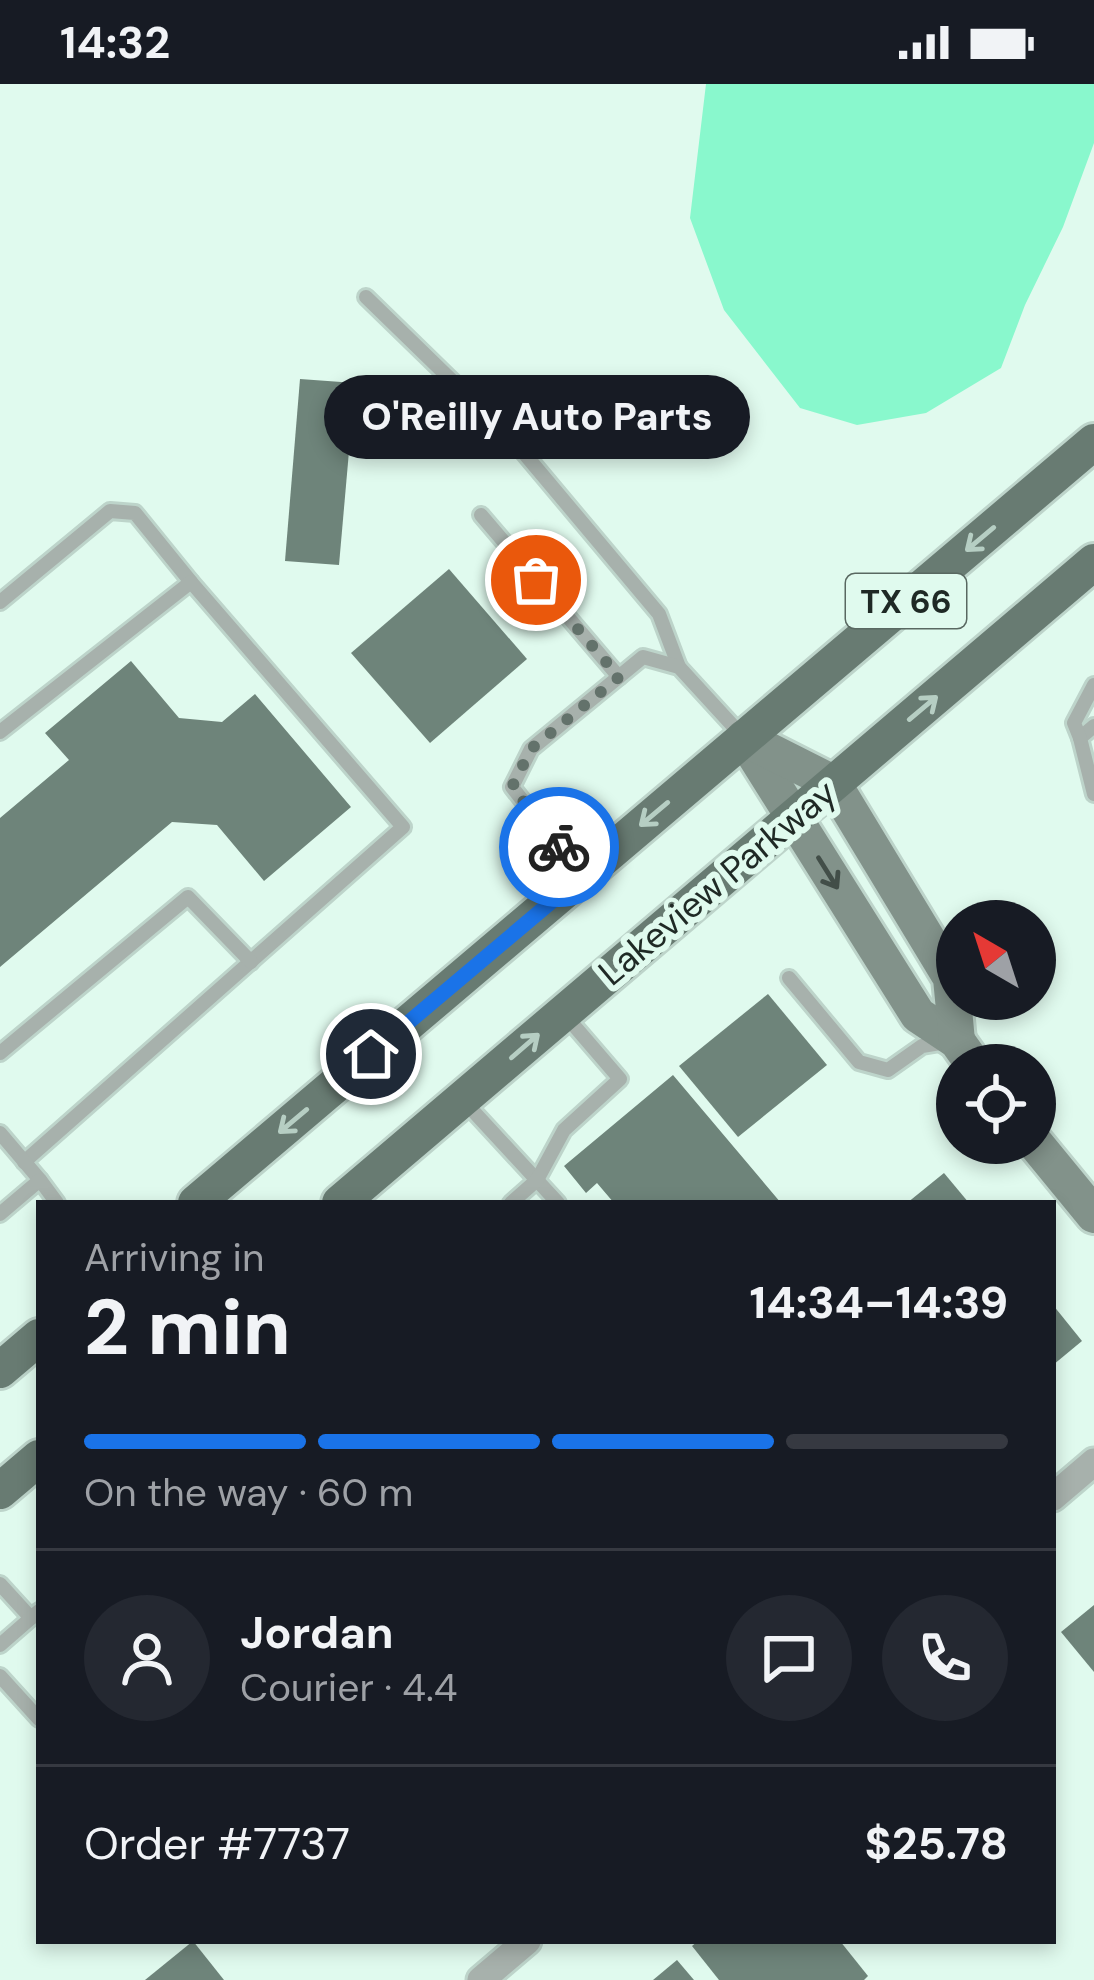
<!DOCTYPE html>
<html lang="en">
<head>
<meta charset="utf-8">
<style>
  :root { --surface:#171b24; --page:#242831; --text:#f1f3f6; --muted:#9ea1a6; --line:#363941; --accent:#1a73e8 }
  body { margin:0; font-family:"DM Sans",sans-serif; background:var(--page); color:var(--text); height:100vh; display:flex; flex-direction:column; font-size:45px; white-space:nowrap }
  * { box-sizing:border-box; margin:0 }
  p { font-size:39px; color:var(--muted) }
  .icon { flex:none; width:66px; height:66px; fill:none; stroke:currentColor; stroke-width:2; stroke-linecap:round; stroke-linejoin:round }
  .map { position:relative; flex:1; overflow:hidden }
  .sheet { position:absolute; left:36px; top:1116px; width:1020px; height:744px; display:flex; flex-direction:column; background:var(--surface); border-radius:0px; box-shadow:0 6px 18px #0003 }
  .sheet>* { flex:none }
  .needle { width:78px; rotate:321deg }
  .buttons { position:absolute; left:936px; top:816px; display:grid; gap:24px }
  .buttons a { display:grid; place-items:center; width:120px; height:120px; border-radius:50%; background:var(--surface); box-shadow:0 6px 18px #0003; font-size:60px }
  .pin { position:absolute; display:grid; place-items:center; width:102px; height:102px; color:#fff; margin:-51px; border:6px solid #fff; border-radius:50%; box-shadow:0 3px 12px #0007 }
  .courier { position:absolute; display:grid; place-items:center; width:120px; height:120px; margin:-60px; border:9px solid #1a73e8; border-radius:50%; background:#fff; color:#222; box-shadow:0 3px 15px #0007 }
  .bubble { position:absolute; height:84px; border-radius:42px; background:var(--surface); box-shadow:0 6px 18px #0003; font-size:39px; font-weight:800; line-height:84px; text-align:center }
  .overview em { font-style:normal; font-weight:800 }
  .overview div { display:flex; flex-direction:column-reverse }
  .overview { display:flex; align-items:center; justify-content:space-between; height:204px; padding:0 48px }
  h1 { font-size:78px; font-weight:800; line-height:90px }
  .bar { display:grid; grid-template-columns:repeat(4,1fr); gap:18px 12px; align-content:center; height:144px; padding:0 48px }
  .bar i { height:15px; border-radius:9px; background:var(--line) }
  .bar .selected { background:var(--accent) }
  .bar p { grid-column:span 4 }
  .line { display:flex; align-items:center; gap:30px; padding:0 48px; border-top:3px solid var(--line) }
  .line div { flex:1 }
  .round { display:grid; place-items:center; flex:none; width:126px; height:126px; border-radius:63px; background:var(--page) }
  .status { display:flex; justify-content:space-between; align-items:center; height:84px; padding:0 60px; background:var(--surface); direction:ltr }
  .status svg { height:33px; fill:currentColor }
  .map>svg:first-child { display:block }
</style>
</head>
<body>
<div class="status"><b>14:32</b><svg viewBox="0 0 49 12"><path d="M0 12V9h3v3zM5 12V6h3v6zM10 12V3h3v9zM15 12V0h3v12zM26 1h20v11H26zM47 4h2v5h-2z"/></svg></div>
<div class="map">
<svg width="1094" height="1896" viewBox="0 0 1094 1896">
  <rect width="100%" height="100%" fill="#e0faee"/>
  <path fill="#89f8cd" d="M706 0H1094V59L1063 143 1025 221 1001 284 926 329 857 341 800 324 724 226 690 134Z"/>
  <g fill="#6e847a">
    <path d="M300 295 355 299 339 481 285 477Z"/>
    <path d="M449 485 527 575 430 659 351 569Z"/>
    <path d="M131 577 179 634 222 638 255 610 351 723 264 797 217 741 172 738 0 883V734L69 676 45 649Z"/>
    <path d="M768 910 827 981 738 1053 679 982Z"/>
    <path d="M673 991 781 1119H614L597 1099 586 1109 564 1082Z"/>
    <path d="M944 1089 969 1119H907Z"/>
    <path d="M1053 1221 1082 1257 1053 1281Z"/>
    <path d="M1094 1521V1588L1061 1548Z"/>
    <path d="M193 1857 224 1896H145Z"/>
    <path d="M698 1857H840L868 1892 864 1896H719L692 1862Z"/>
    <path d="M677 1876 694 1896H653Z"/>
  </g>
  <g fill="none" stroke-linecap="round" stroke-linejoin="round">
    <defs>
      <g id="lane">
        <path d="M366 213 513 356 659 530 679 583"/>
        <path d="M481 431 619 593"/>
        <path d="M0 518 110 427 135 429 191 498"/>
        <path d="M1094 642 1080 654 1094 710"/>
        <path d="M0 648 191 498 403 743 24 1078"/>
        <path d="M1080 654 1074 639 1094 601"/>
        <path d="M581 791 512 703 531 665 643 573 679 583 744 654"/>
        <path d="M789 894 859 978 888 986 922 962 946 958"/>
        <path d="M0 969 188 813 251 878"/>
        <path d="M463 1016 558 1119"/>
        <path d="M0 1049 40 1096"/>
        <path d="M511 1119 537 1096 564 1046 620 995 564 930"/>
        <path d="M0 1130 40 1096 57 1119"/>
        <path d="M0 1500 31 1534"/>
        <path d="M0 1561 39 1527"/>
        <path d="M0 1592 39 1635"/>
      </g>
      <g id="street">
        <path d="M1053 1413 1094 1378"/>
        <path d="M481 1896 527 1857"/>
      </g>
      <g id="secondary">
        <path d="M744 654 918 931 957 957 974 981"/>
        <path d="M744 654 833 699 951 894 957 957"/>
        <path d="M1035 1059 1094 1131"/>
      </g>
      <g id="primary">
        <path d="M196 1119 1094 358"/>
        <path d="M340 1119 1094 478"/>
        <path d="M0 1286 39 1253"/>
        <path d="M0 1407 39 1374"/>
      </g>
    </defs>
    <use href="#lane" stroke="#bdd4ca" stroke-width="20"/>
    <use href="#street" stroke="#bdd4ca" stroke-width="33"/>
    <use href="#secondary" stroke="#bdd4ca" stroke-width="42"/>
    <use href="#primary" stroke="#bdd4ca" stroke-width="42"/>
    <use href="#lane" stroke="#a7b1ac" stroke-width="14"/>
    <use href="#street" stroke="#a7b1ac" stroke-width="27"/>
    <use href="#secondary" stroke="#82928a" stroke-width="36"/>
    <use href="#primary" stroke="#687b72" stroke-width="36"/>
  </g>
  <defs><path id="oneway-shaft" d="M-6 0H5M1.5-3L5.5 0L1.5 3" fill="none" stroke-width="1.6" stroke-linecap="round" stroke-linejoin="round" transform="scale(3)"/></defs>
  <g stroke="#b6cec3">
    <use href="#oneway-shaft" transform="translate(980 455) rotate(140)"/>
    <use href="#oneway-shaft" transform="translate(923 624) rotate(-40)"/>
    <use href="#oneway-shaft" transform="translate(654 730) rotate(140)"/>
    <use href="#oneway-shaft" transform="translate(525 962) rotate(-41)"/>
    <use href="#oneway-shaft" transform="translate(293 1037) rotate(140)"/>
  </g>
  <use stroke="#424e48" href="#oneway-shaft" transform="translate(828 789) rotate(58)"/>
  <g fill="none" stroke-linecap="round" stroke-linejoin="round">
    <path stroke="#63726b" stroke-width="12" stroke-dasharray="0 21.6" d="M536 496 619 593 531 665 512 703 559 763"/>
    <path stroke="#1a73e8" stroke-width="15" d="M371 970 582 792 559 763"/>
  </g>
  <g text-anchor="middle" stroke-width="12" stroke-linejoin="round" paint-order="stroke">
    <rect fill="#e0faee" stroke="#596861" stroke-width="3" x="846" y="490" width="120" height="54" rx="9"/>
    <g font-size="33" font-weight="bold" fill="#1f2925">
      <text x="906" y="529">TX 66</text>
    </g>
    <g font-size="36" fill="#1f2925" stroke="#e0faee">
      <text transform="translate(717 798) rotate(-40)" y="13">Lakeview Parkway</text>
    </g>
  </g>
</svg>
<div class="buttons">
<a><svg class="needle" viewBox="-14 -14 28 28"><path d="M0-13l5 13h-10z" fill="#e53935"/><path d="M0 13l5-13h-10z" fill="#9ea1a6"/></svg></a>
<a><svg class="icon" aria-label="locate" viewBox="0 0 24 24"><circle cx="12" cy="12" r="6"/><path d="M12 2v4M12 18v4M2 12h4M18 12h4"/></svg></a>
</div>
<div class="pin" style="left:536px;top:496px;background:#ea580c"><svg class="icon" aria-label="bag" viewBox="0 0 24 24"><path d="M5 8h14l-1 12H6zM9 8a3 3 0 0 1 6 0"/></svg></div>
<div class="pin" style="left:371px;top:970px;background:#1f2937"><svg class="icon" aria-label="home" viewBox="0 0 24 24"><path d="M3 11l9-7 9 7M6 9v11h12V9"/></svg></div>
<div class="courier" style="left:559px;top:763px"><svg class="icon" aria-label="bike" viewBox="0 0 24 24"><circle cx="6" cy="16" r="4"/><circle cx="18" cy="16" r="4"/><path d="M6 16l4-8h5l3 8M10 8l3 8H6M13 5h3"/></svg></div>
<div class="bubble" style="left:324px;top:291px;width:426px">O'Reilly Auto Parts</div>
<section class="sheet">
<div class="overview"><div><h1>2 min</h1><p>Arriving in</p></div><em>14:34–14:39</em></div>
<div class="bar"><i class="selected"></i><i class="selected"></i><i class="selected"></i><i></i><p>On the way · 60 m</p></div>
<div class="line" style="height:216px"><a class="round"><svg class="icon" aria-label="person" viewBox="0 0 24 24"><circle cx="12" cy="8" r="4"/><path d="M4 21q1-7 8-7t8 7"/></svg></a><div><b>Jordan</b><p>Courier · 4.4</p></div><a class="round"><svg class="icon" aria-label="chat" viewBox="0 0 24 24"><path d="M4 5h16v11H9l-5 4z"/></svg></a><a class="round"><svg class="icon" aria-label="phone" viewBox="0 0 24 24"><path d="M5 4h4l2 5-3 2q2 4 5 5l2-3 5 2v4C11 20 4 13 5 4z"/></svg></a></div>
<div class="line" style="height:156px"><div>Order #7737</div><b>$25.78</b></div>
</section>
</div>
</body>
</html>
